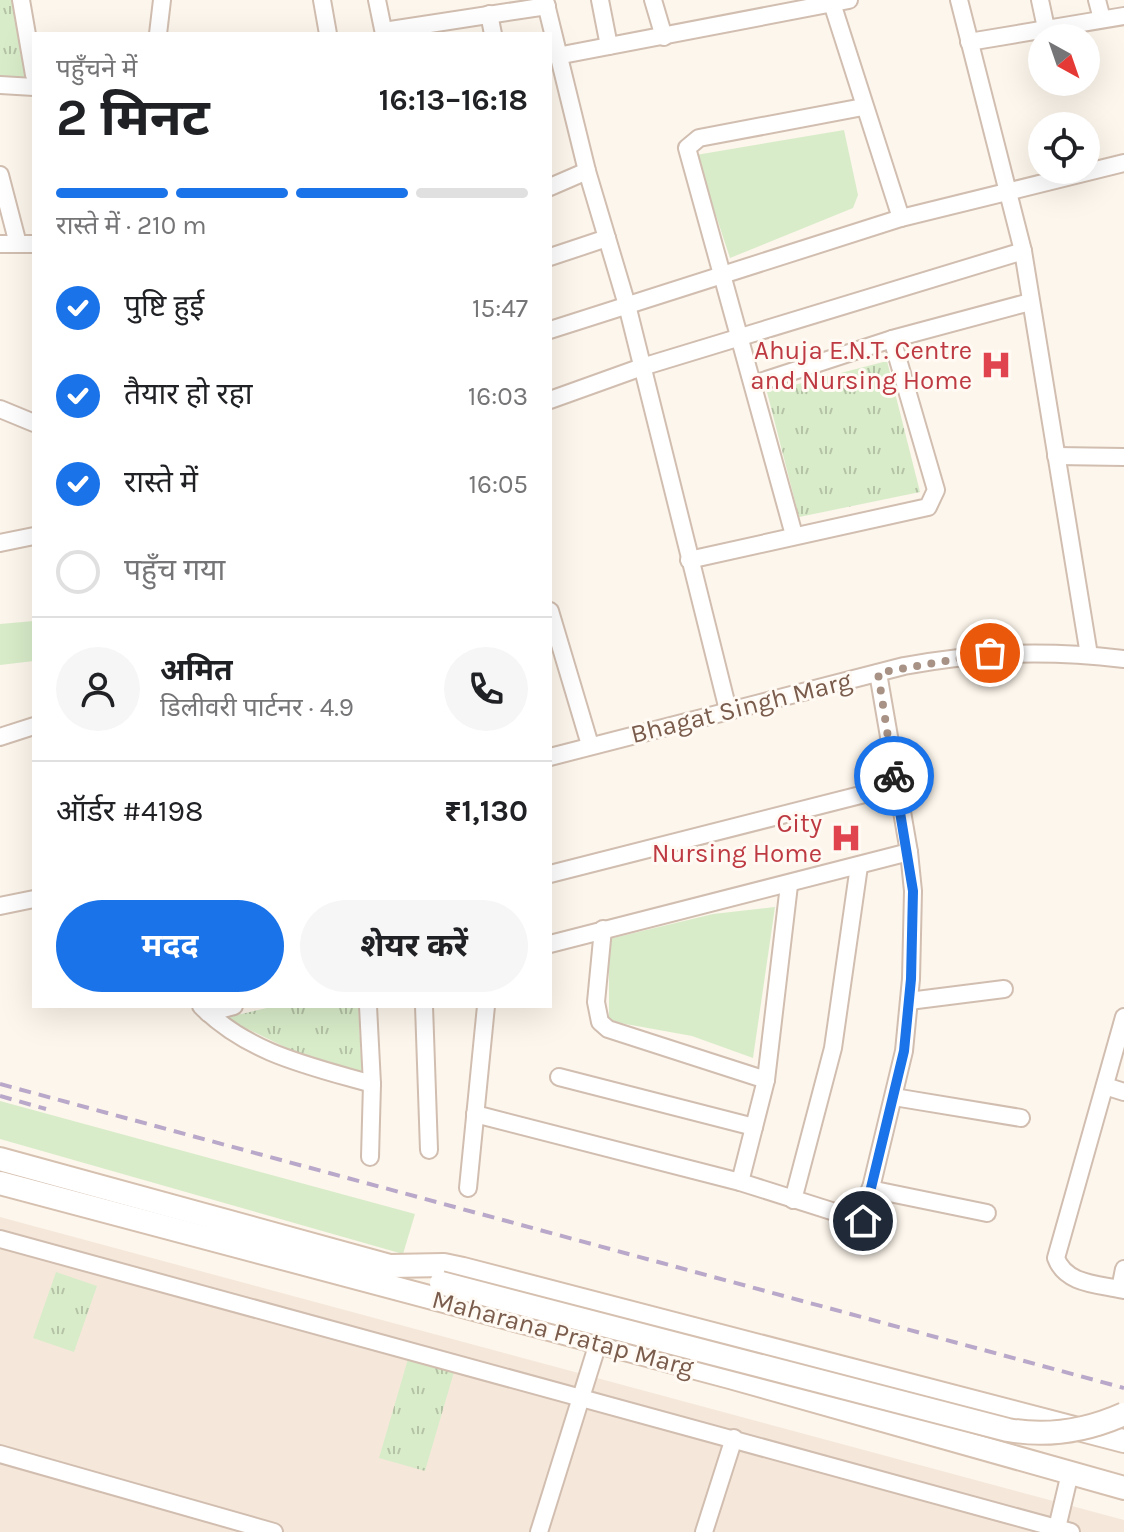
<!DOCTYPE html>
<html lang="hi">
<head>
<meta charset="utf-8">
<style>
  :root { --surface:#fff; --page:#f6f6f6; --text:#202124; --muted:#757577; --line:#e0e0e0; --accent:#1a73e8 }
  body { margin:0; font-family:Karla,"Noto Sans Devanagari",sans-serif; background:var(--page); color:var(--text); height:100vh; display:flex; flex-direction:column; font-size:30px; white-space:nowrap }
  * { box-sizing:border-box; margin:0 }
  p { font-size:26px; color:var(--muted) }
  .icon { flex:none; width:44px; height:44px; fill:none; stroke:currentColor; stroke-width:2; stroke-linecap:round; stroke-linejoin:round }
  .map { position:relative; flex:1; overflow:hidden }
  .panel { position:absolute; left:32px; top:32px; width:520px; height:976px; display:flex; flex-direction:column; background:var(--surface); border-radius:0px; box-shadow:0 8px 32px #0002 }
  .panel>* { flex:none }
  .needle { width:52px; rotate:140deg }
  .buttons { position:absolute; left:1028px; top:24px; display:grid; gap:16px }
  .buttons a { display:grid; place-items:center; width:72px; height:72px; border-radius:50%; background:var(--surface); box-shadow:0 8px 32px #0002; font-size:40px }
  .pin { position:absolute; display:grid; place-items:center; width:68px; height:68px; color:#fff; margin:-34px; border:4px solid #fff; border-radius:50%; box-shadow:0 2px 8px #0007 }
  .courier { position:absolute; display:grid; place-items:center; width:80px; height:80px; margin:-40px; border:6px solid #1a73e8; border-radius:50%; background:#fff; color:#222; box-shadow:0 2px 10px #0007 }
  .summary em { font-style:normal; font-weight:700 }
  .summary div { display:flex; flex-direction:column-reverse }
  .summary { display:flex; align-items:center; justify-content:space-between; height:136px; padding:0 24px }
  h1 { font-size:52px; font-weight:700; line-height:60px }
  .bar { display:grid; grid-template-columns:repeat(4,1fr); gap:12px 8px; align-content:center; height:96px; padding:0 24px }
  .bar i { height:10px; border-radius:6px; background:var(--line) }
  .bar .selected { background:var(--accent) }
  .bar p { grid-column:span 4 }
  .line { display:flex; align-items:center; gap:20px; padding:0 24px; border-top:2px solid var(--line) }
  .line div { flex:1 }
  .round { display:grid; place-items:center; flex:none; width:84px; height:84px; border-radius:42px; background:var(--page) }
  ol { padding:0 24px; list-style:none }
  li { display:flex; align-items:center; gap:24px; height:88px }
  li p { margin-inline-start:auto }
  li .icon { padding:8px; border-radius:50%; background:var(--accent); color:#fff; stroke-width:4 }
  li:last-child { color:var(--muted) }
  li i { width:44px; height:44px; border:4px solid var(--line); border-radius:50% }
  .button { display:flex; gap:16px; margin-top:auto; padding:16px 24px }
  .button a { flex:1; height:92px; border-radius:48px; background:var(--accent); color:#fff; font-size:32px; font-weight:700; line-height:92px; text-align:center }
  .button a+a { background:var(--page); color:var(--text) }
  .map>svg:first-child { display:block }
</style>
</head>
<body>
<div class="map">
<svg width="1124" height="1532" viewBox="0 0 1124 1532">
  <defs>
    <pattern id="park-tufts" width="24" height="20" patternUnits="userSpaceOnUse" patternTransform="scale(2)"><rect width="24" height="20" fill="#d8ecc9"/><path d="M3 7l-1-3M5 7V3M7 7l1-3M15 17l-1-3M17 17v-4M19 17l1-3" fill="none" stroke="#b4c2a5"/></pattern>
  </defs>
  <rect width="100%" height="100%" fill="#fdf6ec"/>
  <path fill="#f5e8da" d="M0 1217 1124 1520V1532H0Z"/>
  <g fill="#d8ecc9">
    <path d="M844 130 858 195 853 208 730 258 696 155Z"/>
    <path d="M34 621V661L0 665V624Z"/>
    <path d="M775 907 753 1058 692 1036 609 1021V939L713 914Z"/>
    <path d="M0 1101 415 1214 403 1254 0 1139Z"/>
  </g>
  <g fill="url(#park-tufts)">
    <path d="M0 0H15L29 82 0 79Z"/>
    <path d="M887 361 920 492 799 517 767 392Z"/>
    <path d="M275 1006H358L362 1072 293 1051 225 1018Z"/>
    <path d="M56 1272 97 1286 74 1352 33 1338Z"/>
    <path d="M408 1359 454 1372 425 1471 379 1458Z"/>
  </g>
  <g fill="none" stroke-linecap="round" stroke-linejoin="round">
    <defs>
      <g id="street">
        <path d="M21 0 34 75"/>
        <path d="M322 0 328 34"/>
        <path d="M377 0 384 34"/>
        <path d="M545 0 587 171 627 305 728 710"/>
        <path d="M600 0 609 46"/>
        <path d="M653 0 664 37"/>
        <path d="M831 0 901 218"/>
        <path d="M959 0 1023 251 1089 655"/>
        <path d="M1040 0 1046 28"/>
        <path d="M1097 0 1102 19"/>
        <path d="M489 14 493 34"/>
        <path d="M384 31 547 6"/>
        <path d="M158 34 162 0"/>
        <path d="M969 42 1124 16"/>
        <path d="M557 56 849 0"/>
        <path d="M0 85 34 87"/>
        <path d="M0 175 18 244"/>
        <path d="M550 187 587 171"/>
        <path d="M0 244H34"/>
        <path d="M550 257 607 238"/>
        <path d="M550 330 901 218 1124 163"/>
        <path d="M754 384 892 339 1030 302"/>
        <path d="M550 400 642 367 1023 251"/>
        <path d="M0 409 34 423"/>
        <path d="M1056 456 1124 457"/>
        <path d="M794 535 687 148 699 138 863 107"/>
        <path d="M0 543 34 536"/>
        <path d="M689 560 928 507 936 490 892 339"/>
        <path d="M550 611 590 745"/>
        <path d="M0 737 34 726"/>
        <path d="M550 757 904 666C981 652 1046 650 1124 659"/>
        <path d="M550 874 896 786"/>
        <path d="M0 906 34 899"/>
        <path d="M603 929 596 1002 600 1022 608 1029 766 1080"/>
        <path d="M550 944 909 852"/>
        <path d="M909 1001 1004 989"/>
        <path d="M201 1006C249 1054 310 1066 372 1084"/>
        <path d="M368 1006 372 1084 370 1157"/>
        <path d="M424 1006 429 1150"/>
        <path d="M208 1013 234 1006"/>
        <path d="M1124 1017 1056 1258C1066 1285 1099 1284 1124 1290"/>
        <path d="M559 1077 754 1127"/>
        <path d="M1105 1086 1124 1092"/>
        <path d="M894 1097 1021 1118"/>
        <path d="M475 1114 740 1182 863 1221 904 1051 911 979 913 891 909 852 878 673"/>
        <path d="M740 1182 766 1080 789 885"/>
        <path d="M468 1188 486 1006"/>
        <path d="M870 1189 987 1213"/>
        <path d="M793 1200 833 1048 859 866"/>
        <path d="M0 1239 1071 1532"/>
        <path d="M1120 1289 1124 1269"/>
        <path d="M0 1454 274 1532"/>
        <path d="M1057 1528 1070 1473"/>
        <path d="M539 1532 598 1343"/>
        <path d="M704 1532 734 1438"/>
      </g>
      <g id="secondary">
        <path d="M0 1159 390 1266 444 1265 463 1269 1124 1441"/>
        <path d="M0 1183 730 1377 1124 1488"/>
      </g>
    </defs>
    <use href="#street" stroke="#d1beb0" stroke-width="20"/>
    <use href="#secondary" stroke="#d6c0b0" stroke-width="26"/>
    <use href="#street" stroke="#fff" stroke-width="16"/>
    <use href="#secondary" stroke="#fff" stroke-width="22"/>
    <g stroke="#b9a8c9" stroke-width="4" stroke-dasharray="12 8" stroke-linecap="butt">
      <path d="M0 1084 1124 1388"/>
      <path d="M0 1096 46 1109"/>
    </g>
    <defs>
      <path id="secondary-bridge" d="M441 1283 1008 1430C1048 1437 1086 1431 1124 1414"/>
    </defs>
    <use href="#secondary-bridge" stroke="#d6c0b0" stroke-width="26" stroke-linecap="butt"/>
    <use href="#secondary-bridge" stroke="#fff" stroke-width="22"/>
  </g>
  <g fill="none" stroke-linecap="round" stroke-linejoin="round">
    <path stroke="#a89285" stroke-width="8" stroke-dasharray="0 14.4" d="M894 776 878 673 990 653"/>
    <path stroke="#1a73e8" stroke-width="10" d="M863 1221 904 1051 911 979 913 891 894 776"/>
  </g>
  <defs>
    <symbol id="hospital-bare" viewBox="-9 -9 18 18"><path d="M-5-5h3v3.5h4V-5h3V5h-3V1.5h-4V5h-3Z" fill="#e0444e" stroke="#fffaf3" stroke-width="2.5" paint-order="stroke"/></symbol>
  </defs>
  <g fill-rule="evenodd">
    <use href="#hospital-bare" x="974" y="343" width="44" height="44"/>
    <use href="#hospital-bare" x="824" y="816" width="44" height="44"/>
  </g>
  <g text-anchor="middle" stroke-width="6" stroke-linejoin="round" paint-order="stroke">
    <g font-size="26" fill="#be3a42" stroke="#fffaf3" text-anchor="end">
      <text x="972" y="359">Ahuja E.N.T. Centre<tspan x="972" dy="30">and Nursing Home</tspan></text>
      <text x="822" y="832">City<tspan x="822" dy="30">Nursing Home</tspan></text>
    </g>
    <g font-size="26" fill="#7a5c4d" stroke="#fffaf3">
      <text transform="translate(741 707) rotate(-14)" y="9">Bhagat Singh Marg</text>
      <text transform="translate(563 1333) rotate(15)" y="9">Maharana Pratap Marg</text>
    </g>
  </g>
</svg>
<div class="buttons">
<a><svg class="needle" viewBox="-14 -14 28 28"><path d="M0-13l5 13h-10z" fill="#e53935"/><path d="M0 13l5-13h-10z" fill="#757577"/></svg></a>
<a><svg class="icon" aria-label="locate" viewBox="0 0 24 24"><circle cx="12" cy="12" r="6"/><path d="M12 2v4M12 18v4M2 12h4M18 12h4"/></svg></a>
</div>
<div class="pin" style="left:990px;top:653px;background:#ea580c"><svg class="icon" aria-label="bag" viewBox="0 0 24 24"><path d="M5 8h14l-1 12H6zM9 8a3 3 0 0 1 6 0"/></svg></div>
<div class="pin" style="left:863px;top:1221px;background:#1f2937"><svg class="icon" aria-label="home" viewBox="0 0 24 24"><path d="M3 11l9-7 9 7M6 9v11h12V9"/></svg></div>
<div class="courier" style="left:894px;top:776px"><svg class="icon" aria-label="bike" viewBox="0 0 24 24"><circle cx="6" cy="16" r="4"/><circle cx="18" cy="16" r="4"/><path d="M6 16l4-8h5l3 8M10 8l3 8H6M13 5h3"/></svg></div>
<section class="panel">
<div class="summary"><div><h1>2 मिनट</h1><p>पहुँचने में</p></div><em>16:13–16:18</em></div>
<div class="bar"><i class="selected"></i><i class="selected"></i><i class="selected"></i><i></i><p>रास्ते में · 210 m</p></div>
<ol>
<li><svg class="icon" aria-label="check" viewBox="0 0 24 24"><path d="M5 12l5 5 9-10"/></svg>पुष्टि हुई<p>15:47</p></li>
<li><svg class="icon" aria-label="check" viewBox="0 0 24 24"><path d="M5 12l5 5 9-10"/></svg>तैयार हो रहा<p>16:03</p></li>
<li><svg class="icon" aria-label="check" viewBox="0 0 24 24"><path d="M5 12l5 5 9-10"/></svg>रास्ते में<p>16:05</p></li>
<li><i></i>पहुँच गया</li>
</ol>
<div class="line" style="height:144px"><a class="round"><svg class="icon" aria-label="person" viewBox="0 0 24 24"><circle cx="12" cy="8" r="4"/><path d="M4 21q1-7 8-7t8 7"/></svg></a><div><b>अमित</b><p>डिलीवरी पार्टनर · 4.9</p></div><a class="round"><svg class="icon" aria-label="phone" viewBox="0 0 24 24"><path d="M5 4h4l2 5-3 2q2 4 5 5l2-3 5 2v4C11 20 4 13 5 4z"/></svg></a></div>
<div class="line" style="height:104px"><div>ऑर्डर #4198</div><b>₹1,130</b></div>
<div class="button"><a>मदद</a><a>शेयर करें</a></div>
</section>
</div>
</body>
</html>
